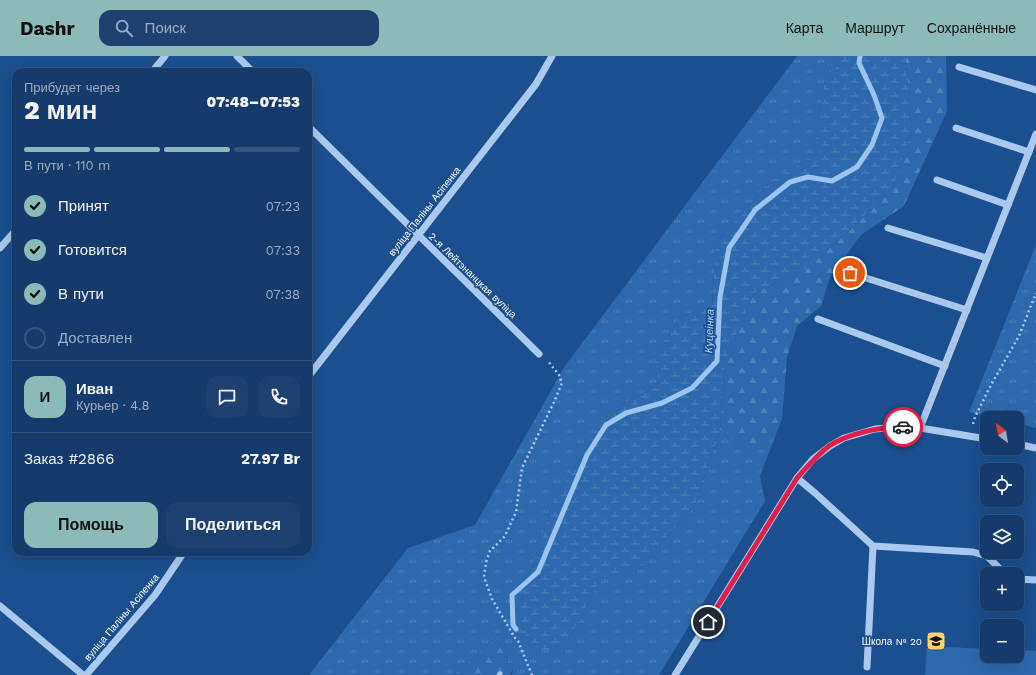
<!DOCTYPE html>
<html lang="ru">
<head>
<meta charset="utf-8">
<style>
  :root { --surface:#143b6b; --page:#1d4271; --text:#f1f3f6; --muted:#9dadc1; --line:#33557e; --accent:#8bbbb9 }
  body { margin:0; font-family:"Work Sans",sans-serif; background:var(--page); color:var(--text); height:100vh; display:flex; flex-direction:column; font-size:15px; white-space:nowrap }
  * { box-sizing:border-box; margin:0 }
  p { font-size:13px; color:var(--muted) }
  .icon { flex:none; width:22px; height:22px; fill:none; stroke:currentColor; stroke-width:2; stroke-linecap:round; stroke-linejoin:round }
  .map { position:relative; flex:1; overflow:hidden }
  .sheet { position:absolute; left:12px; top:12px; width:300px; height:488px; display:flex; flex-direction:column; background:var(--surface); border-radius:12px; box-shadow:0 4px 16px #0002,0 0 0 1px var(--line) }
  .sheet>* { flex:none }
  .needle { width:26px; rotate:329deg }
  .controls { position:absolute; left:980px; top:355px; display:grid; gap:8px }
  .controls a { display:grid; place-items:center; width:44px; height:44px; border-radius:8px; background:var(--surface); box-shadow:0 4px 16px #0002,0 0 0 1px var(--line); font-size:20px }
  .pin { position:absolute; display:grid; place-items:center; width:34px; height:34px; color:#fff; margin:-17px; border:2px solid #fff; border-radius:50%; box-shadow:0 1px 4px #0007 }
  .courier { position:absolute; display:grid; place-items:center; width:40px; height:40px; margin:-20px; border:3px solid #e11d48; border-radius:50%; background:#fff; color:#222; box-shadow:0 1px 5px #0007 }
  .summary em { font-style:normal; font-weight:800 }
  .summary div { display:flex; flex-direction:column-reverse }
  .summary { display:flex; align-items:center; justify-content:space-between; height:68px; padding:0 12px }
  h1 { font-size:26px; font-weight:800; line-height:30px }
  .bar { display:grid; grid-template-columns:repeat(4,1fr); gap:6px 4px; align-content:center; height:48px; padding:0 12px }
  .bar i { height:5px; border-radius:3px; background:var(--line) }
  .bar .selected { background:var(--accent) }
  .bar p { grid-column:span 4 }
  .line { display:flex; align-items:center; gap:10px; padding:0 12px; border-top:1px solid var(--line) }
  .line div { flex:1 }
  .round { display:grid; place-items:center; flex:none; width:42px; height:42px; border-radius:12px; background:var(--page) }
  ol { padding:0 12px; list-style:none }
  li { display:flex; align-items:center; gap:12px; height:44px }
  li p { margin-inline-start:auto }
  li .icon { padding:4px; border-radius:50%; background:var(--accent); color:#111; stroke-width:4 }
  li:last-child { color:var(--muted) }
  li i { width:22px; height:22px; border:2px solid var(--line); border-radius:50% }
  .button { display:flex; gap:8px; margin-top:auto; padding:8px 12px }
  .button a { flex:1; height:46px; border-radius:12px; background:var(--accent); color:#111; font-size:16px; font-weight:800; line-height:46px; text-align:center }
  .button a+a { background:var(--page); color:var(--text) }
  header { display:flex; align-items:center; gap:24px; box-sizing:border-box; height:56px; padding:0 20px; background:var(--accent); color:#111 }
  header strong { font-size:19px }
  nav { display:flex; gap:22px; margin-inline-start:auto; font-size:14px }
  .search { width:280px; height:36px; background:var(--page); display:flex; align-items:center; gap:10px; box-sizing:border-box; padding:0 14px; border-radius:12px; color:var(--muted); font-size:15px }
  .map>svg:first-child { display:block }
</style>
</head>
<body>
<header>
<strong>Dashr</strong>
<div class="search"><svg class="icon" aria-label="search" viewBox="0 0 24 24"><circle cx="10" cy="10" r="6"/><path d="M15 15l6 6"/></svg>Поиск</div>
<nav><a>Карта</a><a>Маршрут</a><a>Сохранённые</a></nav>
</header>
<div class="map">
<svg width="1036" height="619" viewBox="0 0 1036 619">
  <defs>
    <pattern id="grass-tufts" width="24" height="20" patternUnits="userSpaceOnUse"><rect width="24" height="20" fill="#2e69ad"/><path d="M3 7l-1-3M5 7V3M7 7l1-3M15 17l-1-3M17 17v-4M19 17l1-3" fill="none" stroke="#4d80b9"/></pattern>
    <pattern id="forest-firs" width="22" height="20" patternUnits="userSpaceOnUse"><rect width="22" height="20" fill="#2e69ad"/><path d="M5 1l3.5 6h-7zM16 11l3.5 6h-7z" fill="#4d80b9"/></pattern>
    <pattern id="wetland-marsh" width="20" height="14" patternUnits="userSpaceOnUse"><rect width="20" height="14" fill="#2e69ad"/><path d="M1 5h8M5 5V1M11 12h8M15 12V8" fill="none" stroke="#4d80b9"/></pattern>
  </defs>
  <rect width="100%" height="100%" fill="#1b4f8f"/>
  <g fill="url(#grass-tufts)">
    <path d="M797 0H842L837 10 825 23 815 84 818 97 770 125 716 187 712 250 680 261 654 300 658 330 610 355 555 442 517 556 532 595 564 592 602 522 641 511 695 449 720 374 750 398 782 363 760 420 765 445 659 619H512L513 613 496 582 454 619H309L408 492 475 469 565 310Z"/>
    <path d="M1036 189V372L1017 367V362H994L969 356Z"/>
  </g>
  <g fill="url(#forest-firs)">
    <path d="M905 0H946L947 55 904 150 861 179 830 221 821 250 797 270 787 301 782 363 750 398 720 374 725 306 754 237 805 214 850 174 893 131 912 75Z"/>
    <path d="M496 582 513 613 510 619H454Z"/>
  </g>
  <path fill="url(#wetland-marsh)" d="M842 0H905L912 75 893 131 850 174 805 214 754 237 725 306 720 374 695 449 641 511 602 522 564 592 532 596 517 556 555 442 610 355 658 330 654 300 680 261 712 250 716 187 770 125 818 97 815 84 825 23 837 10Z"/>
  <path fill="#2e69ad" d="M927 590 987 593V600H1017V594L1036 595V619H925Z"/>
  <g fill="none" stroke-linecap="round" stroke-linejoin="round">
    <g stroke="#9cc4f0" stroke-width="5">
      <path d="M516 573 513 569 512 539 538 516 561 461 587 399 606 369 626 357 662 347 692 332 717 305 720 241 729 192 755 154 790 126 808 121 832 125 857 111 872 89 882 62 874 39 859 7 860 0"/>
      <path d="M499 619 500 618"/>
    </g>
    <g stroke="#a9c9ee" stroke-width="2.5" stroke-dasharray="2 3" stroke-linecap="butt">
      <path d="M973 368 975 361 991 329 1019 280 1036 237"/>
      <path d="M532 619 518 585 515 582 492 543 484 521 486 506 490 495 505 480 516 456 522 412 554 346 562 327 559 319 548 305"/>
    </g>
    <g stroke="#a9c9ee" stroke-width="7">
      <path d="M237 0 253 16"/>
      <path d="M959 11 1036 34"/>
      <path d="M152 16 165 0"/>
      <path d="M308 70 539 298"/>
      <path d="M956 72 1029 96"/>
      <path d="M937 124 1008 149"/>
      <path d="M888 172 987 202"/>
      <path d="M0 192 16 174"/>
      <path d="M850 217 967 254"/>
      <path d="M818 263 945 310"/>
      <path d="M308 321 536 28 552 0"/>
      <path d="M920 372 1036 78"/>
      <path d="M1017 388 1036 392"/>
      <path d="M797 422 815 437 873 490 973 496 987 500 1005 518"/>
      <path d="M1017 523 1036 524"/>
      <path d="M0 550 83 619"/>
      <path d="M867 611 873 490"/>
      <path d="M86 619 155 539 184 496"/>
      <path d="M675 619 797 422 813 403 830 390 844 382 875 373 897 371 920 372 987 383"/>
    </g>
  </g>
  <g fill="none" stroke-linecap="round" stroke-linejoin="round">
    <path stroke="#afc1d8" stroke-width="4" stroke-dasharray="0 7.2" d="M850 217 967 254 920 372 903 371"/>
    <path stroke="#e11d48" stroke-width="5" d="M708 566 797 422C807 411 817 399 829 390 847 378 882 370 903 371"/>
  </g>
  <defs>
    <symbol id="school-square" viewBox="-11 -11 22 22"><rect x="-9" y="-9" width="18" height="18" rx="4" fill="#ffd166" stroke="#1b4f8f"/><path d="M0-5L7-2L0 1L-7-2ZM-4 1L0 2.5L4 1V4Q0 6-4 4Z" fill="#111"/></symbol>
  </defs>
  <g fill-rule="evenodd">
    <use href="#school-square" x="925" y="574" width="22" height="22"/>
  </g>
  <g text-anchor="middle" stroke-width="3.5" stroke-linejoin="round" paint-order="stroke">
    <g font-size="10" fill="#fff" stroke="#1b4f8f">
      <text transform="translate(424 155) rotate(-52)" y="4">вуліца Паліны Асіпенка</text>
      <text transform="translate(473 219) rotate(44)" y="4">2-я Лейтэнанцкая вуліца</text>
      <text transform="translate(121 561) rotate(-50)" y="4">вуліца Паліны Асіпенка</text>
    </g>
    <g font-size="10" fill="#fff" stroke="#1b4f8f" text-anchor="end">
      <text x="922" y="589">Школа № 20</text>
    </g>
    <g font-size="11" font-style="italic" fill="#b5d3f5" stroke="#1b4f8f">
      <text transform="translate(709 275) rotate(-88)" y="4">Куцеінка</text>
    </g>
  </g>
</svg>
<div class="controls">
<a><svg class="needle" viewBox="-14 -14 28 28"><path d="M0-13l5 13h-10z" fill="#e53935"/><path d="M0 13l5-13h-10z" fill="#9dadc1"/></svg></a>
<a><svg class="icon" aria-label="locate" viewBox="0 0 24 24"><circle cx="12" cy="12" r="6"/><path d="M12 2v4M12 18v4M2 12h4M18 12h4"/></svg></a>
<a><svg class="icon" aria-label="layers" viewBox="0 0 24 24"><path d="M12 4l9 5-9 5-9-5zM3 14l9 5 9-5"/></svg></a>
<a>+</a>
<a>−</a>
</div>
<div class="pin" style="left:850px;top:217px;background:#ea580c"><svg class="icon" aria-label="bag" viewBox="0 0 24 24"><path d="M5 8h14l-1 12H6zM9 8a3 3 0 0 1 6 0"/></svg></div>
<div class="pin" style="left:708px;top:566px;background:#1f2937"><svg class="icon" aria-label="home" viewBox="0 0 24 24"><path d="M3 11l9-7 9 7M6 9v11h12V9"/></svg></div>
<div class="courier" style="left:903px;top:371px"><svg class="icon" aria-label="car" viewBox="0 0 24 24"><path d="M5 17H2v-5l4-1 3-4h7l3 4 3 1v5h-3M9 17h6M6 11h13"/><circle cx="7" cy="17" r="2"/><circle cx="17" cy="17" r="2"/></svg></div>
<section class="sheet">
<div class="summary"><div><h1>2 мин</h1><p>Прибудет через</p></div><em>07:48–07:53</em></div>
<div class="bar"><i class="selected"></i><i class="selected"></i><i class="selected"></i><i></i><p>В пути · 110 m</p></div>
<ol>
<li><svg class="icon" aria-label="check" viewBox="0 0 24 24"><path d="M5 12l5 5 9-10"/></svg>Принят<p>07:23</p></li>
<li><svg class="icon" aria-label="check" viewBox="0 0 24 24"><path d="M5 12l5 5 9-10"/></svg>Готовится<p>07:33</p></li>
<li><svg class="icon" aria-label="check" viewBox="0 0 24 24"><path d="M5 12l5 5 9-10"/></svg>В пути<p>07:38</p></li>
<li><i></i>Доставлен</li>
</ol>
<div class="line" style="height:72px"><b class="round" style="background:var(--accent);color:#111">И</b><div><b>Иван</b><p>Курьер · 4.8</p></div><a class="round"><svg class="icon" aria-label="chat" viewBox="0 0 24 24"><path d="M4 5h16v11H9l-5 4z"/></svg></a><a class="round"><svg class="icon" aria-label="phone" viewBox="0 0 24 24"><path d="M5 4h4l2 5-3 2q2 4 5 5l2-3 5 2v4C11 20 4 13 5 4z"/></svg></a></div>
<div class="line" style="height:52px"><div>Заказ #2866</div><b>27.97 Br</b></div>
<div class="button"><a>Помощь</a><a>Поделиться</a></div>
</section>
</div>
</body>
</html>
